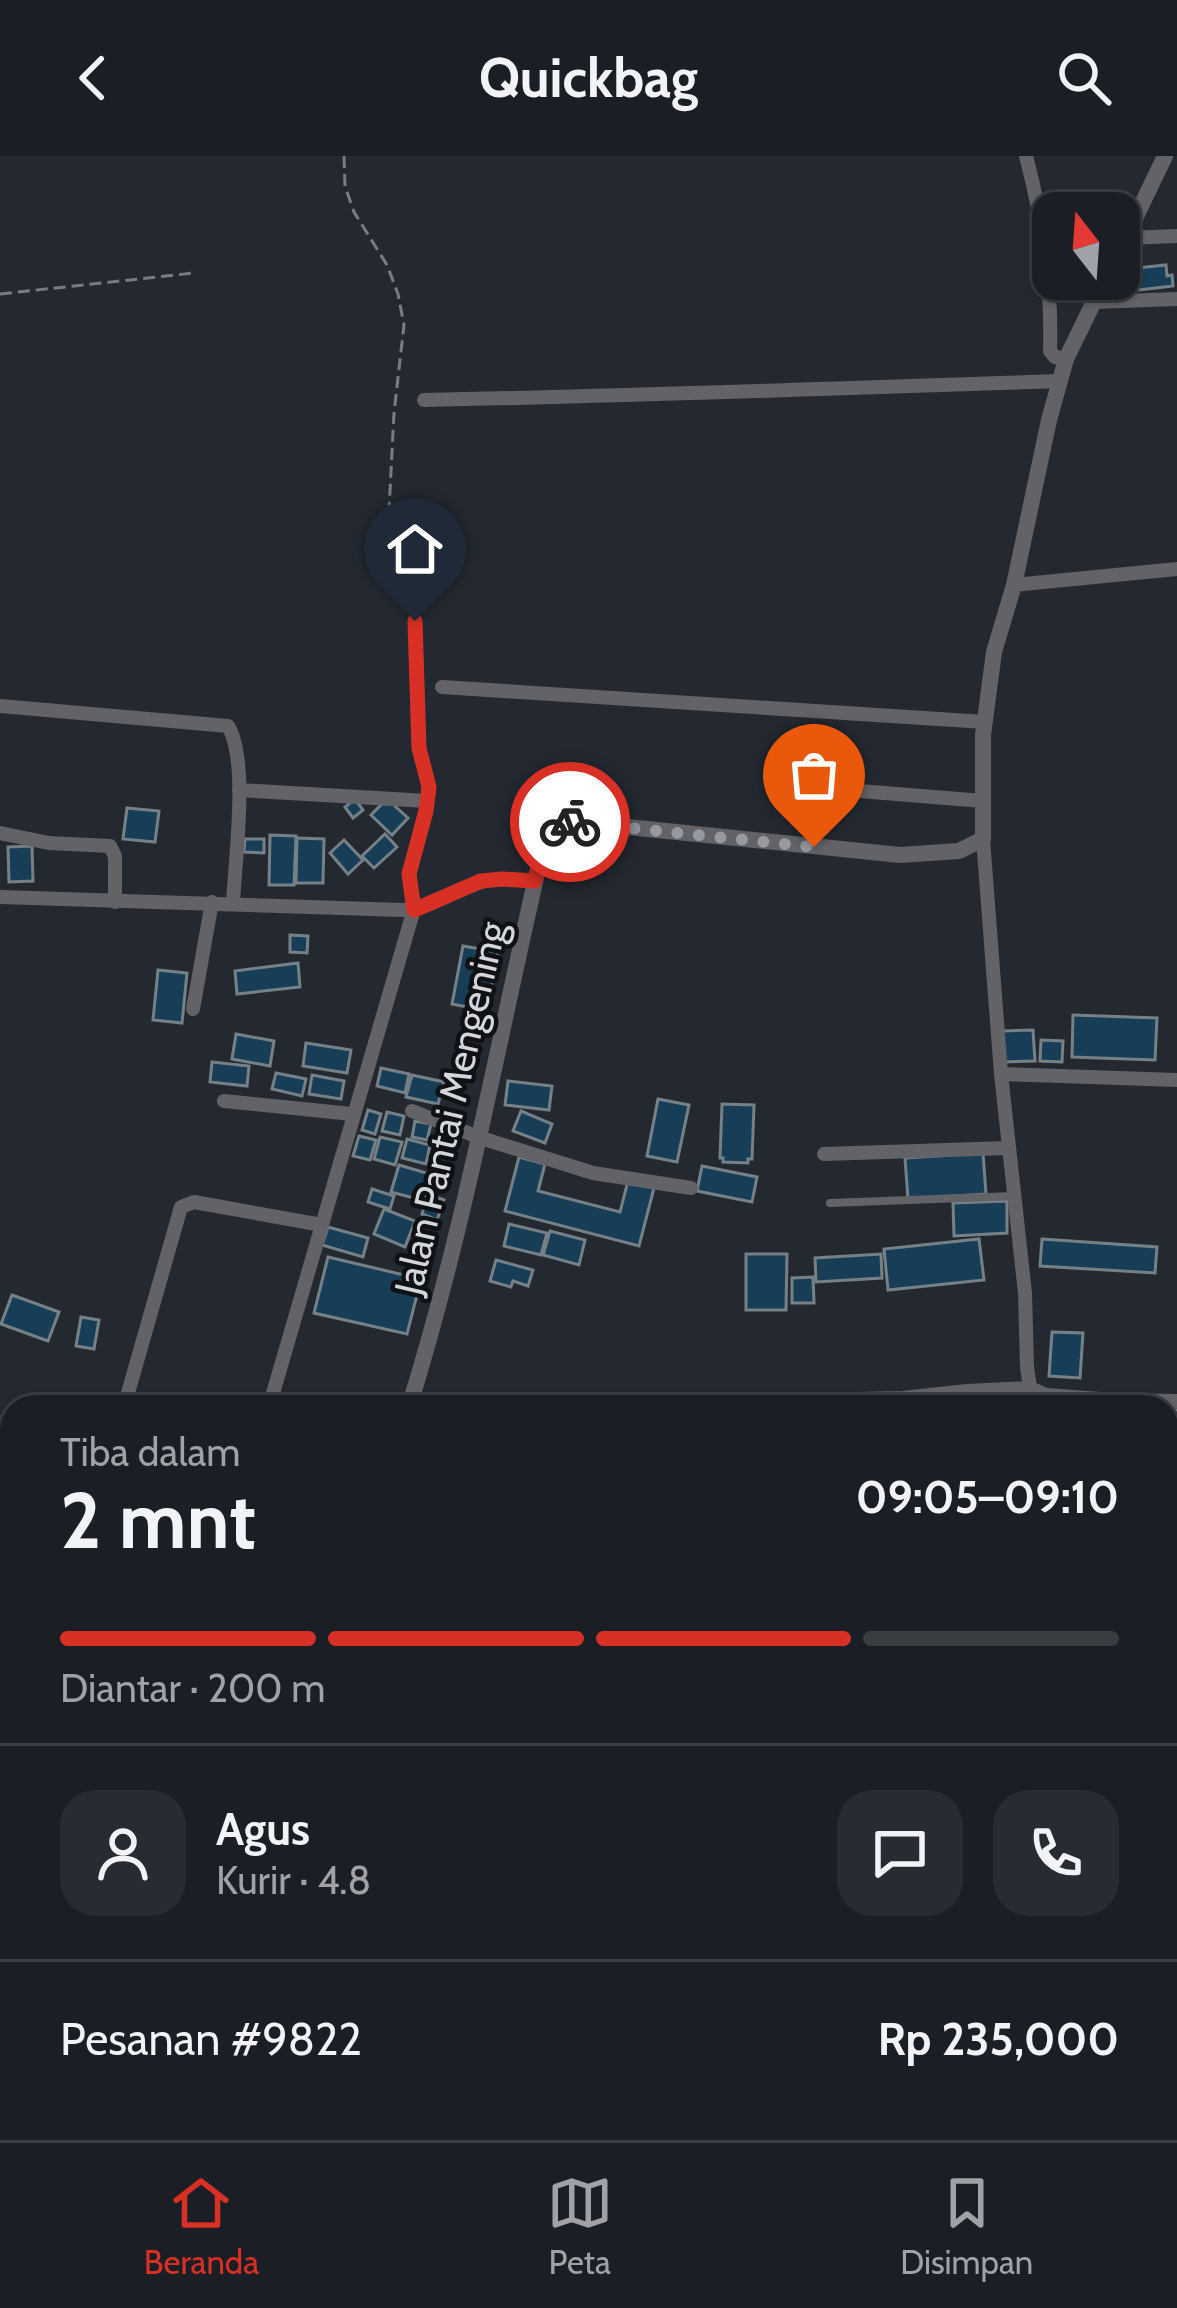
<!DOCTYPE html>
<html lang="id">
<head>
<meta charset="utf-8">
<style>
  :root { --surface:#1b1f25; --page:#282c32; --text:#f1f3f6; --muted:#a0a2a7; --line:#393d42; --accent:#d93025 }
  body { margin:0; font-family:Cabin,sans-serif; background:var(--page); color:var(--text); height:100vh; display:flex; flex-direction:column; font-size:45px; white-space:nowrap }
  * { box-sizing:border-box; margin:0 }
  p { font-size:39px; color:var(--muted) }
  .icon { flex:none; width:66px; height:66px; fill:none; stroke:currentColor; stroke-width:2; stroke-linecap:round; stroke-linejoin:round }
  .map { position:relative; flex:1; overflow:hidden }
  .panel { position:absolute; left:0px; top:1239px; width:1179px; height:747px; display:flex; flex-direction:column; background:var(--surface); border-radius:36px 36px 0 0; box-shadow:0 3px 9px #0004,0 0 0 3px var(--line) }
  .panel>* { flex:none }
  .needle { width:78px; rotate:343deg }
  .controls { position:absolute; left:1032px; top:36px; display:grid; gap:24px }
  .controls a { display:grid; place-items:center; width:108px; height:108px; border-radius:24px; background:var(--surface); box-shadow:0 3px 9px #0004,0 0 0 3px var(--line); font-size:60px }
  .pin { position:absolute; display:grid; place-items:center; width:102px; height:102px; color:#fff; margin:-123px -51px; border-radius:50% 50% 50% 0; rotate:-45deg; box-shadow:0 0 12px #0007 }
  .pin .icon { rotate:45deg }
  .courier { position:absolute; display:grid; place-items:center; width:120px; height:120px; margin:-60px; border:9px solid #d93025; border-radius:50%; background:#fff; color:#222; box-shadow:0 3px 15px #0007 }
  .headline em { font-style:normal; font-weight:700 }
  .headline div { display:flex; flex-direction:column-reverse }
  .headline { display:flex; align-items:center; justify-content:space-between; height:204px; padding:0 60px }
  h1 { font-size:78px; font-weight:700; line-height:90px }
  .bar { display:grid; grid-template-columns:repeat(4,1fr); gap:18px 12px; align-content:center; height:144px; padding:0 60px }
  .bar i { height:15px; border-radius:9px; background:var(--line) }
  .bar .active { background:var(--accent) }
  .bar p { grid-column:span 4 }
  .line { display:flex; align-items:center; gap:30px; padding:0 60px; border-top:3px solid var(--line) }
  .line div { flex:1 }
  .round { display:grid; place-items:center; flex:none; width:126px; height:126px; border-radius:36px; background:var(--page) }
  header { display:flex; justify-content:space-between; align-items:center; height:156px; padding:0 60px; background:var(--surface); font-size:54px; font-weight:700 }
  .menu { display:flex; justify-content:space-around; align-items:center; height:168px; border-top:3px solid var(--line); background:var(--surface); font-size:33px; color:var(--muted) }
  .menu a { display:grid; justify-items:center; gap:6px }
  .menu .active { color:var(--accent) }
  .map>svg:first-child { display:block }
</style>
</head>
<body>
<header><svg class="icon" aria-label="back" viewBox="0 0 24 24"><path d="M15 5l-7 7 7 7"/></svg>Quickbag<svg class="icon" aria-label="search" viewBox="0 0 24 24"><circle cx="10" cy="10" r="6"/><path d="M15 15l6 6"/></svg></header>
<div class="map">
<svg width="1177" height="1984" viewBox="0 0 1177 1984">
  <rect width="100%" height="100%" fill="#242931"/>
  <g fill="#173e56" stroke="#758087" stroke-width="3">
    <path d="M1166 109 1167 120 1172 119 1173 130 1138 134 1136 112Z"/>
    <path d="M355 643 363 654 353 662 345 651Z"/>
    <path d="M387 643 408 662 392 679 371 659Z"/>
    <path d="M127 652 159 655 155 686 123 683Z"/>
    <path d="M385 678 397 691 374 712 362 700Z"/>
    <path d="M270 679 296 680 294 729H269Z"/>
    <path d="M297 682 324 683 323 727H296Z"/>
    <path d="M245 683H264V697L244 696Z"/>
    <path d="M344 684 363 704 348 718 330 697Z"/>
    <path d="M32 690 33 725 9 726 8 691Z"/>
    <path d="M290 779 308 780 307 797 290 796Z"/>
    <path d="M463 790 498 796 487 855 452 848Z"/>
    <path d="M298 807 300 831 237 838 235 815Z"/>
    <path d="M158 814 187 817 182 867 153 864Z"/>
    <path d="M1073 859 1157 862 1155 904 1072 901Z"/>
    <path d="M1033 874 1035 905 1004 906 1002 875Z"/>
    <path d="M236 878 274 885 270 910 232 903Z"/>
    <path d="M1041 884 1063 885 1062 906 1040 905Z"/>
    <path d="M306 887 351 894 347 917 303 910Z"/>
    <path d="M212 906 249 910 247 930 210 926Z"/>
    <path d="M381 912 409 918 405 937 377 930Z"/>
    <path d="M276 917 306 923 302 940 272 933Z"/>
    <path d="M312 919 344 925 341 943 309 938Z"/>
    <path d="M412 919 444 926 438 948 406 941Z"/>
    <path d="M508 925 552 930 549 954 505 949Z"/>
    <path d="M658 943 689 949 677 1006 647 1000Z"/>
    <path d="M722 948 754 949 752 1003H748V1007L723 1006V1002H720Z"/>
    <path d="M368 954 381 958 375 978 362 974Z"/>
    <path d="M521 955 552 968 545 987 513 975Z"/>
    <path d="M387 956 404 960 400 979 382 975Z"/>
    <path d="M415 965 431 968 427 984 412 981Z"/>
    <path d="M359 980 376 984 370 1004 353 1000Z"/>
    <path d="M380 981 402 986 395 1009 374 1003Z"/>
    <path d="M407 983 430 989 426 1008 402 1002Z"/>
    <path d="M983 997 986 1038 908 1043 905 1002Z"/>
    <path d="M519 1001 545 1008 538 1035 620 1056 628 1025 654 1032 639 1090 505 1055Z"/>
    <path d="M399 1009 433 1019 425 1045 391 1036Z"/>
    <path d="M702 1010 757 1021 752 1046 697 1035Z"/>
    <path d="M372 1033 394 1040 390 1053 368 1046Z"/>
    <path d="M428 1038 444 1044 437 1064 422 1058Z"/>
    <path d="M1007 1045V1077L954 1080 953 1047Z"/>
    <path d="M384 1053 415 1065 405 1091 374 1078Z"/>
    <path d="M509 1068 547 1077 541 1099 504 1090Z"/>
    <path d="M328 1071 368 1082 363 1101 322 1089Z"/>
    <path d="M550 1075 585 1084 579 1109 543 1099Z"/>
    <path d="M979 1083 984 1124 888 1134 884 1093Z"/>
    <path d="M1042 1083 1157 1091 1155 1117 1040 1110Z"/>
    <path d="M746 1098H787L786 1154H746Z"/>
    <path d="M881 1098 882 1122 816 1126 815 1102Z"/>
    <path d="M328 1101 421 1123 407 1178 314 1157Z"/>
    <path d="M496 1104 533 1114 528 1130 513 1125 511 1131 490 1125Z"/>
    <path d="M813 1121 814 1147H792V1122Z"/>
    <path d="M12 1139 59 1156 48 1185 1 1168Z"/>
    <path d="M81 1161 99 1164 94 1193 76 1190Z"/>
    <path d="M1052 1176 1083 1177 1080 1222 1049 1220Z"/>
    <path d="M1000 1235 1003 1251H964L963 1241Z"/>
    <path d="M956 1239 957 1251H896V1249Z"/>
    <path d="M1167 1253 1177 1254V1277L1167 1276Z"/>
    <path d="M1167 1299 1177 1300 1167 1382Z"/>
    <path d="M1167 1571 1177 1572V1592L1167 1591Z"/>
    <path d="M6 1775 12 1776V1821L0 1818V1800Z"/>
    <path d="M1149 1974 1150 1984H1100V1981Z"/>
  </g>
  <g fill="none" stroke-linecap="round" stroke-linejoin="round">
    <g stroke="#787c83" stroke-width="3" stroke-dasharray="12 6" stroke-linecap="butt">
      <path d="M344 0 345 30 354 56 387 109 398 138 404 169 394 257 389 355 411 450"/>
      <path d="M0 138 194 117"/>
    </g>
    <path stroke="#636267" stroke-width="8" d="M830 1047 1015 1040"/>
    <g stroke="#636267" stroke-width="14">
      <path d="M1026 0C1043 64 1052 129 1050 195L1055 201 1066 203"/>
      <path d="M1126 82 1177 80"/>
      <path d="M1093 146 1177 143"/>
      <path d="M424 244C636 240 848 232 1060 225"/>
      <path d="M1014 429 1177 413"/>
      <path d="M442 531 985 566"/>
      <path d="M0 550 228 570C249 604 235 704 233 747"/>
      <path d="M239 634 427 645"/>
      <path d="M860 635 983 645"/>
      <path d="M0 677 49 687 110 690 115 700V746"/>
      <path d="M983 683 1001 918 1025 1137 1027 1211 1030 1232 1046 1239 1114 1244 1119 1251"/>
      <path d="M0 741 403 754C430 753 452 735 477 727 496 721 515 724 535 725"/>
      <path d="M193 853 212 746"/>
      <path d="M1001 918 1177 924"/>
      <path d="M224 945 352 958"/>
      <path d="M412 955 481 982 593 1017 691 1032"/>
      <path d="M824 998 1009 992"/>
      <path d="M1114 1244 1177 1245"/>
      <path d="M770 1245 903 1242 967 1235 1030 1232"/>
      <path d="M124 1251 181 1051 194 1046 322 1069"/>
      <path d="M269 1251 414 753 409 718 426 654 429 631 419 592 415 465"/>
      <path d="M0 1487 12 1490"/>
      <path d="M1167 1603H1177"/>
      <path d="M0 1840 12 1843"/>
      <path d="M1167 1891 1177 1911"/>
      <path d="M0 1941 12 1943"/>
      <path d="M228 1974 257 1984"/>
    </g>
    <g stroke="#636267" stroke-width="16">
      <path d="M1119 96 1165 0"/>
      <path d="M409 1251C467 1065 500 873 545 683 556 671 563 667 579 666L900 699 959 695 983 683V579L994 496 1014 429 1049 264 1066 203 1105 123"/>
      <path d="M103 1984 104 1974"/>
    </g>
  </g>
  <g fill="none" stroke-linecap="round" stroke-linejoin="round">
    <path stroke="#9699a0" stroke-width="12" stroke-dasharray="0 21.6" d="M570 666 814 691"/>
    <path stroke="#d93025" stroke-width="15" d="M415 465 419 592 429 631 426 655 409 718 414 754 481 725 502 723 535 725C541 700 541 673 570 666"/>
  </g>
  <g text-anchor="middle" stroke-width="9" stroke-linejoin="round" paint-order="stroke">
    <g font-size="39" fill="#d3d6dc" stroke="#0f1115">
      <text transform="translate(450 952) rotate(-77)" y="14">Jalan Pantai Mengening</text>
    </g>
  </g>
</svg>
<div class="controls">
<a><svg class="needle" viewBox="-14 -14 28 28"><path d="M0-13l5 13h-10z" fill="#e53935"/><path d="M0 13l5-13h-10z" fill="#a0a2a7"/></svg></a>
</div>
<div class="pin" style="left:814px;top:691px;background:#ea580c"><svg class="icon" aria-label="bag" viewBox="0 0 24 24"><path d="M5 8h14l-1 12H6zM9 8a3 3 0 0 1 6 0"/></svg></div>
<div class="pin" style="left:415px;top:465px;background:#1f2937"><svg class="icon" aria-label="home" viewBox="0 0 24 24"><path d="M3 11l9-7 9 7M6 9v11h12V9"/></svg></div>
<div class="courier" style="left:570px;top:666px"><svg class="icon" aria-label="bike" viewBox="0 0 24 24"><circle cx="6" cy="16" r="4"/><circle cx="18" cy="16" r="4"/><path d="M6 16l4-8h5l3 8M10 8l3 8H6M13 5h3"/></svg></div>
<section class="panel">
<div class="headline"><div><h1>2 mnt</h1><p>Tiba dalam</p></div><em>09:05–09:10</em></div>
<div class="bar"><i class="active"></i><i class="active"></i><i class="active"></i><i></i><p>Diantar · 200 m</p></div>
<div class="line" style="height:216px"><a class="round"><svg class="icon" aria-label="person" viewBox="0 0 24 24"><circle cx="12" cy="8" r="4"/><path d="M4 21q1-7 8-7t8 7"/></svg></a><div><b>Agus</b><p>Kurir · 4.8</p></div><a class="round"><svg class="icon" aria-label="chat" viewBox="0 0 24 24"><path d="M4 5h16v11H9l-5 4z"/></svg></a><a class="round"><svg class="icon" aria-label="phone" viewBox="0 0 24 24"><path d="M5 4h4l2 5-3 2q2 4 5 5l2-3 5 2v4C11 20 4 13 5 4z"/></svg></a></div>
<div class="line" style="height:156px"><div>Pesanan #9822</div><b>Rp 235,000</b></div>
</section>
</div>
<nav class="menu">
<a class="active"><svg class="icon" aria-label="home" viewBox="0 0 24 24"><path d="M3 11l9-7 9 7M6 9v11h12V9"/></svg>Beranda</a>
<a><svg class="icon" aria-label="map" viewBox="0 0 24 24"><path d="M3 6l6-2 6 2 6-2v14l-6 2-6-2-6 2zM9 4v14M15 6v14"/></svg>Peta</a>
<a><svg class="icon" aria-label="saved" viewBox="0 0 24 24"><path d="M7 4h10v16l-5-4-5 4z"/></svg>Disimpan</a>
</nav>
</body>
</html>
